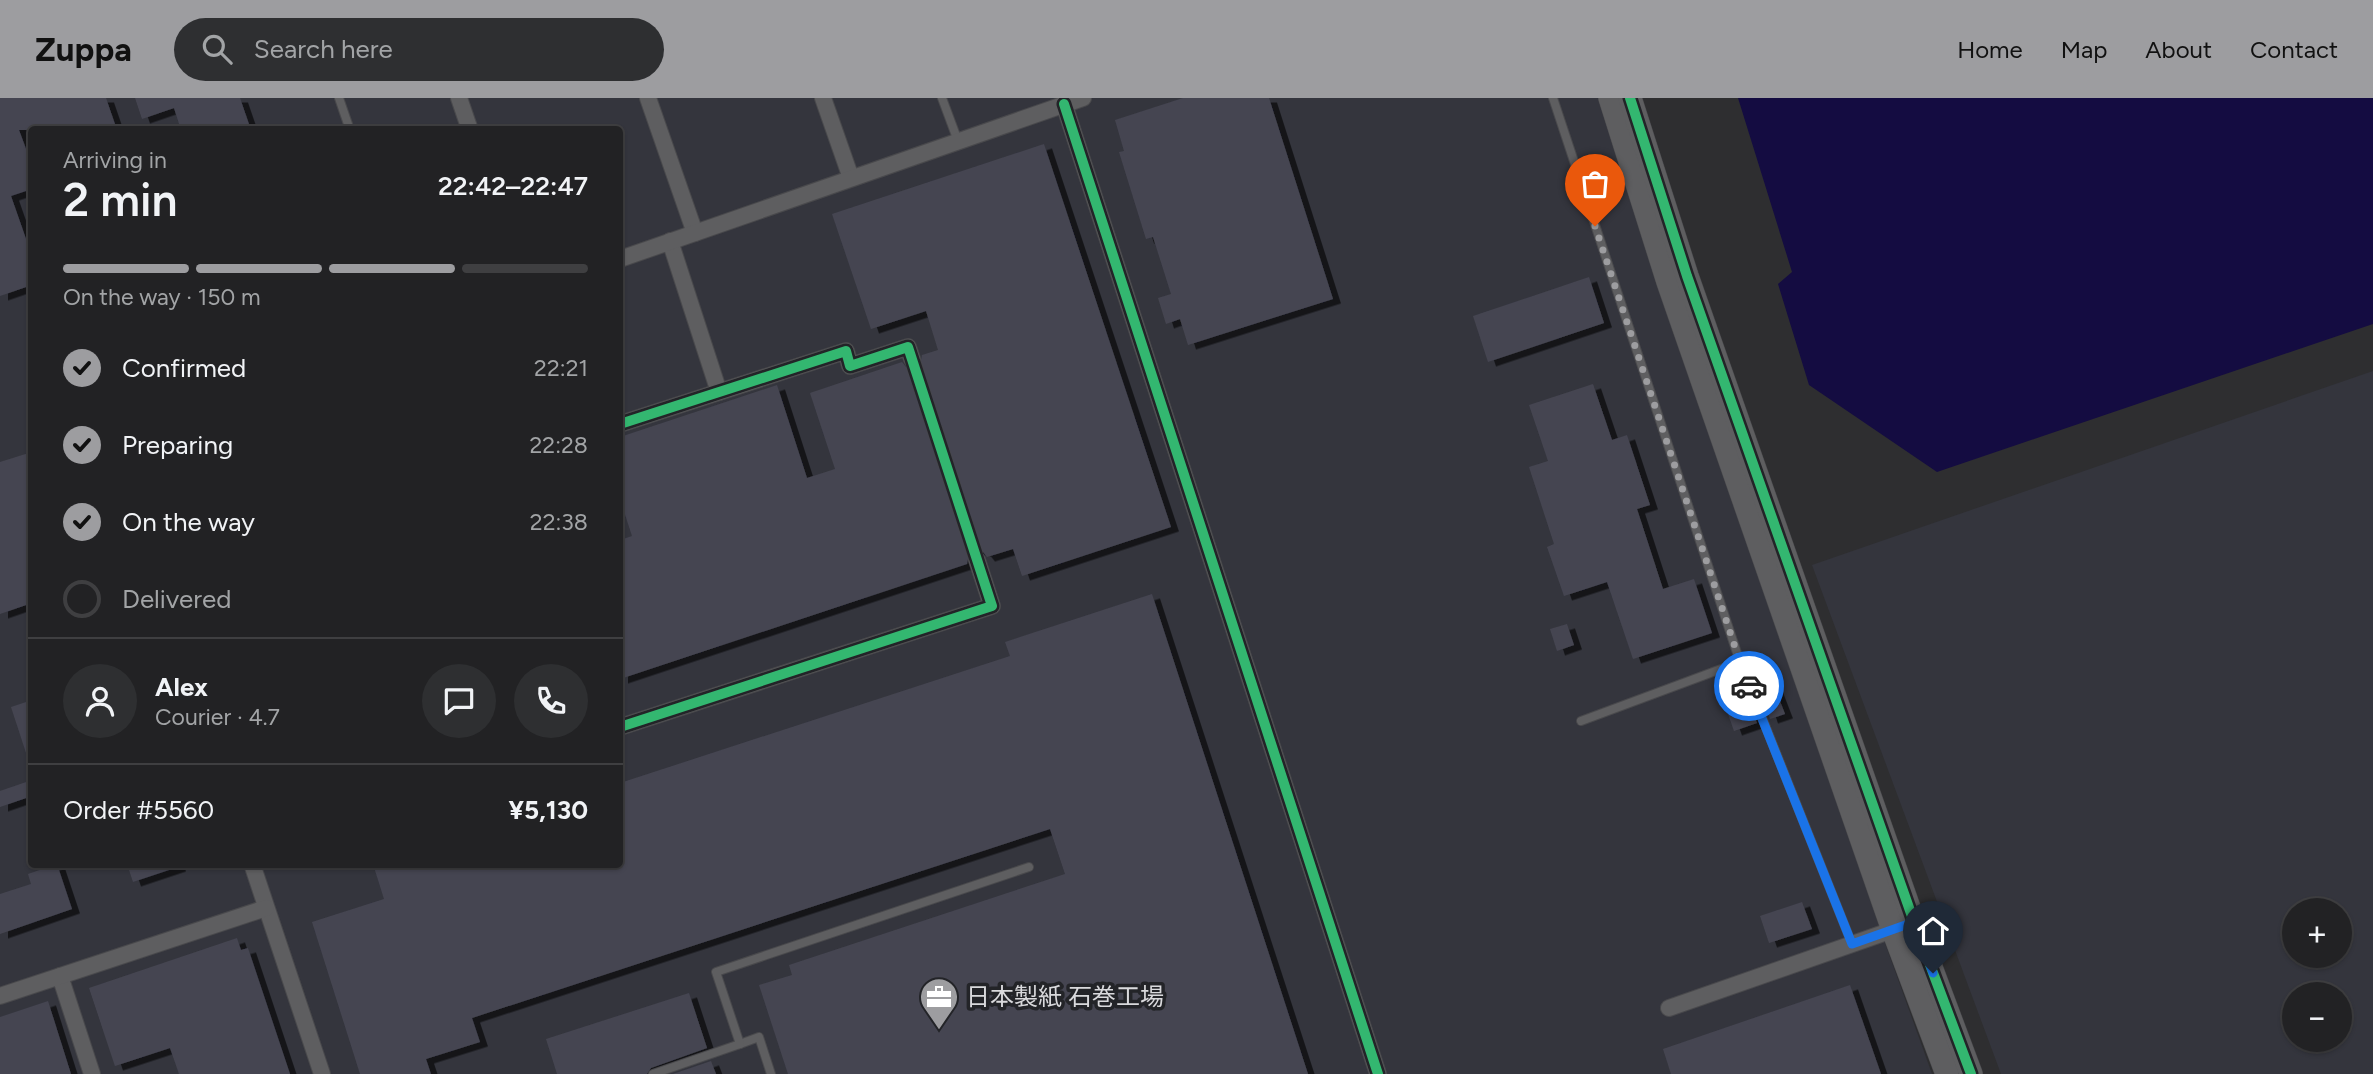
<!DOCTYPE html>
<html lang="en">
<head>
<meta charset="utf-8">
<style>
  :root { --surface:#222224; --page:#2e2f31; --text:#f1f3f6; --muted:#a2a4a6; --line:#3f3f41; --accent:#9d9da0 }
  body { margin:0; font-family:Figtree,"Noto Sans JP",sans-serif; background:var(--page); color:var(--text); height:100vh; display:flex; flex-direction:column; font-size:26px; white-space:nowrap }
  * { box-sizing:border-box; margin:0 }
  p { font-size:23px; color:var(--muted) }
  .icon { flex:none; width:38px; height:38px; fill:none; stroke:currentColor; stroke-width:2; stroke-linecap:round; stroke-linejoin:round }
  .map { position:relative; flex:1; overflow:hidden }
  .drawer { position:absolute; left:28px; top:28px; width:595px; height:742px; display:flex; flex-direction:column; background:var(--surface); border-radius:7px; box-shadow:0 2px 5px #0004,0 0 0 2px var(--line) }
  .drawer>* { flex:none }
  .fabs { position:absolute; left:2282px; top:800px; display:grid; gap:14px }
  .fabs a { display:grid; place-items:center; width:70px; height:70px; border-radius:50%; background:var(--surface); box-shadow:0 2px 5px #0004,0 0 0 2px var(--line); font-size:35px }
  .pin { position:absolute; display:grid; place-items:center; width:60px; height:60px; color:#fff; margin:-72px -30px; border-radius:50% 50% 50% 0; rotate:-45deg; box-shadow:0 0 7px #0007 }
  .pin .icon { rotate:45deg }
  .courier { position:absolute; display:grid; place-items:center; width:70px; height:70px; margin:-35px; border:5px solid #1a73e8; border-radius:50%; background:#fff; color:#222; box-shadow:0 2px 9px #0007 }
  .overview em { font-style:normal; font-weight:600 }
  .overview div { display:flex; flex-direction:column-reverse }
  .overview { display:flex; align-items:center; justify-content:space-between; height:119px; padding:0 35px }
  h1 { font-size:46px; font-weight:600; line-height:52px }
  .bar { display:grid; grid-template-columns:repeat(4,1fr); gap:10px 7px; align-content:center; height:84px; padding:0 35px }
  .bar i { height:9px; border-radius:5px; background:var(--line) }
  .bar .selected { background:var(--accent) }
  .bar p { grid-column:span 4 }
  .line { display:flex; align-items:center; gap:18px; padding:0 35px; border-top:2px solid var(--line) }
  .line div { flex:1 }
  .round { display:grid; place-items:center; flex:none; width:74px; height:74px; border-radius:37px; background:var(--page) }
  ol { padding:0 35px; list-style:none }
  li { display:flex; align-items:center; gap:21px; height:77px }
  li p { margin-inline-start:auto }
  li .icon { padding:7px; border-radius:50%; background:var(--accent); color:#111; stroke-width:4 }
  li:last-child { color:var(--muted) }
  li i { width:38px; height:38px; border:4px solid var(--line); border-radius:50% }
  header { display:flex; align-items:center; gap:42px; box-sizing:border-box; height:98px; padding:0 35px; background:var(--accent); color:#111 }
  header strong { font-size:33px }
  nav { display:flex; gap:38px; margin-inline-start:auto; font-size:24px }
  .search { width:490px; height:63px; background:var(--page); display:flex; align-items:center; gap:18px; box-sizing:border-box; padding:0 24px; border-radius:38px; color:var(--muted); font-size:26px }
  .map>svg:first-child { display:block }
</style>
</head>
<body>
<header>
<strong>Zuppa</strong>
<div class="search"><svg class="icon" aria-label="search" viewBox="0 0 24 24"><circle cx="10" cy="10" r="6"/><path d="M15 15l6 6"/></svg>Search here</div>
<nav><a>Home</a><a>Map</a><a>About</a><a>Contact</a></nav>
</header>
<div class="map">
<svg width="2373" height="976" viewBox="0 0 2373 976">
  <defs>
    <filter id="shadow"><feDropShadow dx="8" dy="4.5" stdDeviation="0" flood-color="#0009"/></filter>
  </defs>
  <rect width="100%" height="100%" fill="#2e2e30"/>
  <g fill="#34353d" fill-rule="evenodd">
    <path d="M0 0H1605L1881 834 1932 976H0ZM32 32H620V766H32Z"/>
    <path d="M2373 273V976H2001L1812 467ZM2340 812V858H2294V812ZM2340 896V942H2294V896Z"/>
  </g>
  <path fill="#140c41" d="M1738 0H2373V226L1937 374 1809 287 1778 186 1792 174Z"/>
  <g fill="#454551" filter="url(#shadow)">
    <path d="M0 0H106L117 32H19L32 67V91L11 98 32 158V187L0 198Z"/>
    <path d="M135 0H240L251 32H181L174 10 142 21Z"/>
    <path d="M1183 0H1269L1333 201 1188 247 1180 221 1166 226 1158 200 1171 196 1153 139 1146 141 1119 54 1124 53 1115 22Z"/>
    <path d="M1044 46 1171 429 1022 478 1013 451 987 459 983 454 974 452 969 456 967 466 620 581V442L632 438 620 401V339L777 287 807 380 835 371 810 295 902 264 906 269 915 271 920 267 922 257 938 252 926 213 871 231 832 116Z"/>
    <path d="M1589 179 1604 225 1488 264 1473 218Z"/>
    <path d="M1593 286 1612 342 1627 337 1650 407 1637 411 1663 491 1694 481 1712 535 1633 561 1607 484 1564 498 1547 449 1554 446 1529 369 1548 363 1529 307Z"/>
    <path d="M32 354V505L0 516V364Z"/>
    <path d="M1152 496 1308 976H788L759 887 792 877 789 867 1065 776 1050 731 472 920 480 944 426 961 431 976H360L312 824 384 801 373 766H620V685L1010 558 1005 544Z"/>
    <path d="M1567 526 1574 547 1557 553 1550 531Z"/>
    <path d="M1770 577 1785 616 1770 621 1757 582Z"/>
    <path d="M32 602V664H29L11 609Z"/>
    <path d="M1749 605 1757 625 1734 633 1727 613Z"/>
    <path d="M32 682V698L0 709V693Z"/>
    <path d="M57 766 72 811 0 836V796L31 786 28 776Z"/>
    <path d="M127 766H177L178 769 133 784Z"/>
    <path d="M1802 804 1812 831 1769 845 1760 818Z"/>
    <path d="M237 840 241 852 248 850 290 976H179L170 950 115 968 89 890Z"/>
    <path d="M1850 887 1881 976H1671L1663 951Z"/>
    <path d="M689 895 707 950 651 970 647 976H557L546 941Z"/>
    <path d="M48 903 71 976H0V919Z"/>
    <path d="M711 963 716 976H673Z"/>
  </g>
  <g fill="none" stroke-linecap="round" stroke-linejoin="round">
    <path stroke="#48484a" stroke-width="16" stroke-dasharray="16 8" stroke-linecap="butt" d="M912 261 977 462"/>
    <defs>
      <g id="lane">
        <path d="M339 0 350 32"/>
        <path d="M942 0 958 43"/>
        <path d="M1553 0 1740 564 1852 846"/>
        <path d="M1581 623 1740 564"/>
        <path d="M740 946 759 939 771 976"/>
        <path d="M653 976 740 946 716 874 1029 769"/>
      </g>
      <g id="street">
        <path d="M459 0 470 32"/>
        <path d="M648 0 695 135"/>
        <path d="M823 0 851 80"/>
        <path d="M1064 6 1378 976"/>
        <path d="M670 143 719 294"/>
        <path d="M620 161 1083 0"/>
        <path d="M620 326 846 253 850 268 908 249 912 261"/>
        <path d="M620 629 992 508 977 462"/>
        <path d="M252 766 322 976"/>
        <path d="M60 878 92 976"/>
        <path d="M0 898 266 810"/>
        <path d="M1669 910 1901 829"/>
      </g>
      <g id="secondary">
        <path d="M1610 0 1668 184 1893 832 1947 976"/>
        <path d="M1630 0 1687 178 1914 824 1971 976"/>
      </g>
    </defs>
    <use href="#lane" stroke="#49494c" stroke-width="10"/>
    <use href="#street" stroke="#49494c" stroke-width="18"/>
    <use href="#secondary" stroke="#49494c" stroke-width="24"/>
    <use href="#lane" stroke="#5e5e60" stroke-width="8"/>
    <use href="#street" stroke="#5e5e60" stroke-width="16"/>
    <use href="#secondary" stroke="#5e5e60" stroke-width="23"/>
    <defs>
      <g id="cycleway">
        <path d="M1630 0 1687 178 1914 824 1971 976"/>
        <path d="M1064 6 1378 976"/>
        <path d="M620 326 846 253 850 268 908 249 992 508 620 629"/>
      </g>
    </defs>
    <use href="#cycleway" stroke="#232428" stroke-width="15"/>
    <use href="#cycleway" stroke="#33b770" stroke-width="10"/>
  </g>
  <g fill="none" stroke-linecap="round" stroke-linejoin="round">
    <path stroke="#9d9da0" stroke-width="7" stroke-dasharray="0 12.6" d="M1595 128 1740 564 1749 588"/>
    <path stroke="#1a73e8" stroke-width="9" d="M1749 588 1852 846 1914 824 1933 875"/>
  </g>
  <defs>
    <symbol id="office-pin" viewBox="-11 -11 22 30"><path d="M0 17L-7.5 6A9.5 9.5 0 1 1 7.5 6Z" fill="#9d9da0" stroke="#232428"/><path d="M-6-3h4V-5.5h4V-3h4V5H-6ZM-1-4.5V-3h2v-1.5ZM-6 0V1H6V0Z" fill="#fff"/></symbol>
  </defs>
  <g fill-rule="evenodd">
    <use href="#office-pin" x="917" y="877" width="44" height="60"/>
  </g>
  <g text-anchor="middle" stroke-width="7" stroke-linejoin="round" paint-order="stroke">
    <g font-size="24" fill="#d9d9dc" stroke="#232428" text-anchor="start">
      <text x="966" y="907">日本製紙 石巻工場</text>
    </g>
  </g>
</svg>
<div class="fabs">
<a>+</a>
<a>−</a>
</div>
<div class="pin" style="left:1595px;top:128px;background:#ea580c"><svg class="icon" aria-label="bag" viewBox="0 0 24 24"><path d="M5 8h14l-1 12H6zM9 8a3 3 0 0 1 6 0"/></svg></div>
<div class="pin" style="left:1933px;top:875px;background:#1f2937"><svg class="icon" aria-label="home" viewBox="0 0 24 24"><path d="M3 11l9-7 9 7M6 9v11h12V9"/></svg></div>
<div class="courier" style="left:1749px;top:588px"><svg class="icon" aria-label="car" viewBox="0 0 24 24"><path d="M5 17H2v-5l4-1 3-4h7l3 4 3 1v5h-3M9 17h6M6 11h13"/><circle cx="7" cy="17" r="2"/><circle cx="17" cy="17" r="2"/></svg></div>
<section class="drawer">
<div class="overview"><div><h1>2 min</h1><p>Arriving in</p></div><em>22:42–22:47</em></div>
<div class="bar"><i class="selected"></i><i class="selected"></i><i class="selected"></i><i></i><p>On the way · 150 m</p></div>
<ol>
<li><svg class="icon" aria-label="check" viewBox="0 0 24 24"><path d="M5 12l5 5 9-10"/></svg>Confirmed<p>22:21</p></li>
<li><svg class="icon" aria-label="check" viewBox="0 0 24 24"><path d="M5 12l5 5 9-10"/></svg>Preparing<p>22:28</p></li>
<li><svg class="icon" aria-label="check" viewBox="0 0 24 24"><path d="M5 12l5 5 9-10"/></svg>On the way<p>22:38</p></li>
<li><i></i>Delivered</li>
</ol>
<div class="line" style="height:126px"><a class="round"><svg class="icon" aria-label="person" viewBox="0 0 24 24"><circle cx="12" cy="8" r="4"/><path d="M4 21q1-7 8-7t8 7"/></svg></a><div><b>Alex</b><p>Courier · 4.7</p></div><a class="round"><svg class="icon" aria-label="chat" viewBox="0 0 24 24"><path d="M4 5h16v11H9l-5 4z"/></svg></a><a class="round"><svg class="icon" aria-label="phone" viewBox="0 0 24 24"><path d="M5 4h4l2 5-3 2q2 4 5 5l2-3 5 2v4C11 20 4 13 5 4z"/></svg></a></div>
<div class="line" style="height:91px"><div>Order #5560</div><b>¥5,130</b></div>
</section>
</div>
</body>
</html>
